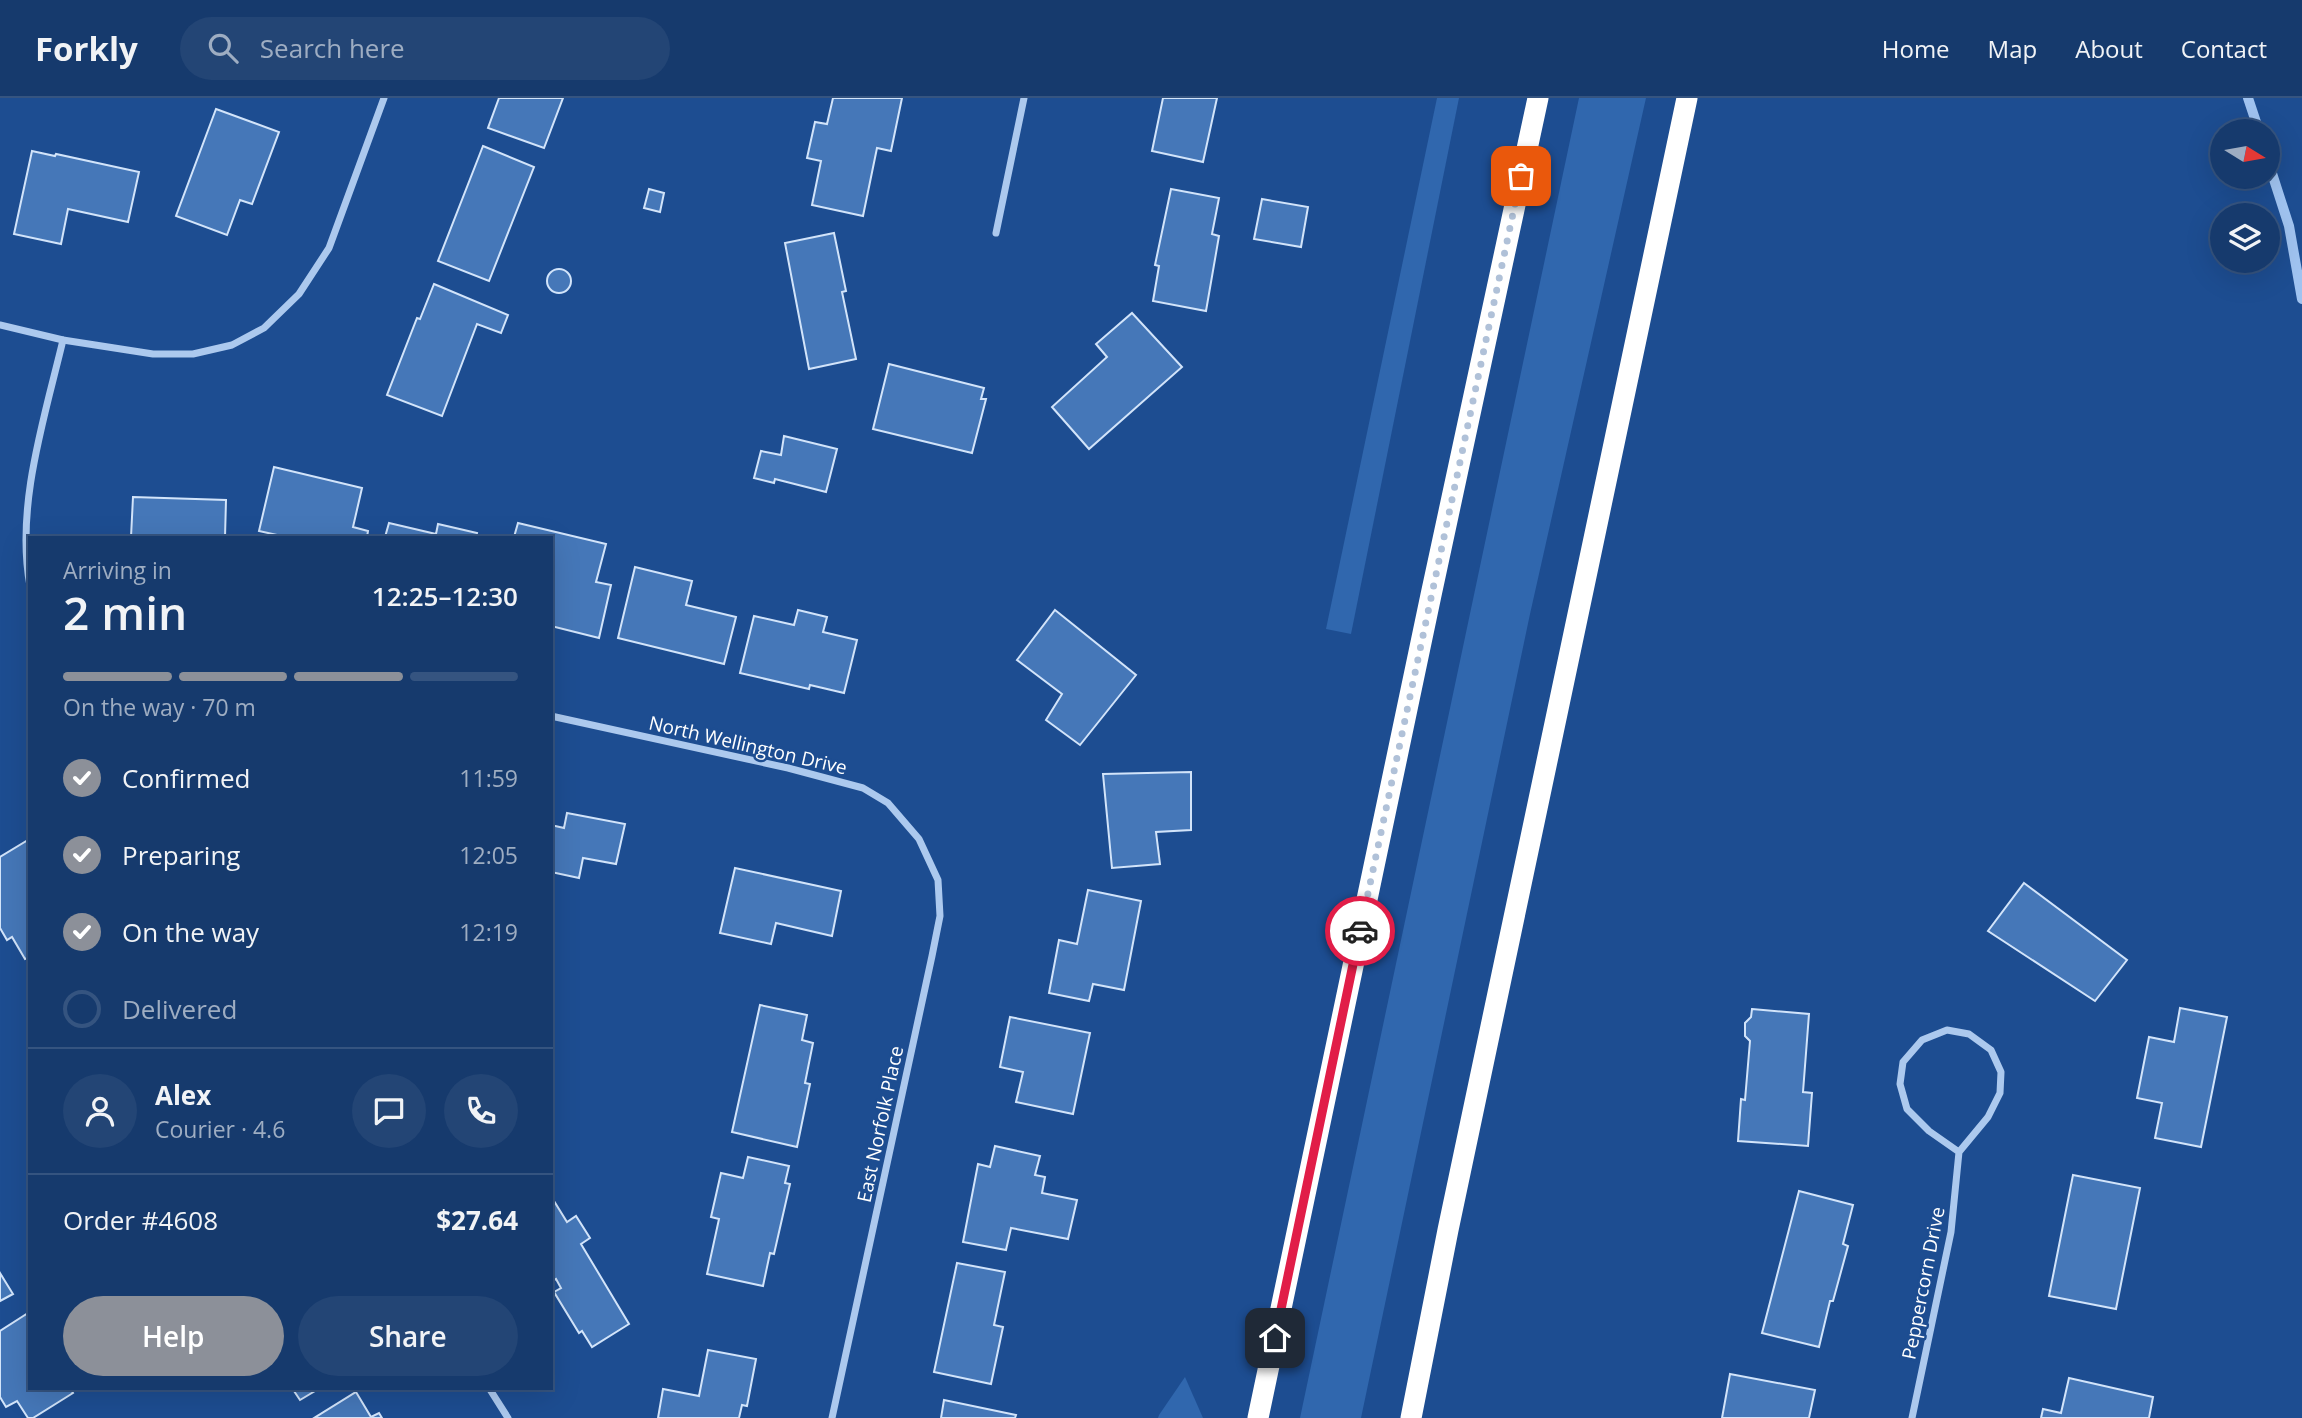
<!DOCTYPE html>
<html lang="en">
<head>
<meta charset="utf-8">
<style>
  :root { --surface:#163a6d; --page:#234575; --text:#f1f3f6; --muted:#9eadc2; --line:#355480; --accent:#8c9099 }
  body { margin:0; font-family:"Open Sans",sans-serif; background:var(--page); color:var(--text); height:100vh; display:flex; flex-direction:column; font-size:26px; white-space:nowrap }
  * { box-sizing:border-box; margin:0 }
  p { font-size:23px; color:var(--muted) }
  .icon { flex:none; width:38px; height:38px; fill:none; stroke:currentColor; stroke-width:2; stroke-linecap:round; stroke-linejoin:round }
  .map { position:relative; flex:1; overflow:hidden }
  .panel { position:absolute; left:28px; top:438px; width:525px; height:854px; display:flex; flex-direction:column; background:var(--surface); border-radius:0px; box-shadow:0 7px 28px #0002,0 0 0 2px var(--line) }
  .panel>* { flex:none }
  .needle { width:46px; rotate:101deg }
  .tools { position:absolute; left:2210px; top:21px; display:grid; gap:14px }
  .tools a { display:grid; place-items:center; width:70px; height:70px; border-radius:50%; background:var(--surface); box-shadow:0 7px 28px #0002,0 0 0 2px var(--line); font-size:35px }
  .pin { position:absolute; display:grid; place-items:center; width:60px; height:60px; color:#fff; margin:-30px; border-radius:14px; box-shadow:0 4px 10px #0006 }
  .courier { position:absolute; display:grid; place-items:center; width:70px; height:70px; margin:-35px; border:5px solid #e11d48; border-radius:50%; background:#fff; color:#222; box-shadow:0 2px 9px #0007 }
  .headline em { font-style:normal; font-weight:600 }
  .headline div { display:flex; flex-direction:column-reverse }
  .headline { display:flex; align-items:center; justify-content:space-between; height:119px; padding:0 35px }
  h1 { font-size:46px; font-weight:600; line-height:52px }
  .bar { display:grid; grid-template-columns:repeat(4,1fr); gap:10px 7px; align-content:center; height:84px; padding:0 35px }
  .bar i { height:9px; border-radius:5px; background:var(--line) }
  .bar .on { background:var(--accent) }
  .bar p { grid-column:span 4 }
  .line { display:flex; align-items:center; gap:18px; padding:0 35px; border-top:2px solid var(--line) }
  .line div { flex:1 }
  .round { display:grid; place-items:center; flex:none; width:74px; height:74px; border-radius:37px; background:var(--page) }
  ol { padding:0 35px; list-style:none }
  li { display:flex; align-items:center; gap:21px; height:77px }
  li p { margin-inline-start:auto }
  li .icon { padding:7px; border-radius:50%; background:var(--accent); color:#fff; stroke-width:4 }
  li:last-child { color:var(--muted) }
  li i { width:38px; height:38px; border:4px solid var(--line); border-radius:50% }
  .primary-button { display:flex; gap:14px; margin-top:auto; padding:14px 35px }
  .primary-button a { flex:1; height:80px; border-radius:42px; background:var(--accent); color:#fff; font-size:28px; font-weight:600; line-height:80px; text-align:center }
  .primary-button a+a { background:var(--page); color:var(--text) }
  header { display:flex; align-items:center; gap:42px; box-sizing:border-box; height:98px; padding:0 35px; background:var(--surface); border-bottom:2px solid var(--line) }
  header strong { font-size:33px }
  nav { display:flex; gap:38px; margin-inline-start:auto; font-size:24px }
  .search { width:490px; height:63px; background:var(--page); display:flex; align-items:center; gap:18px; box-sizing:border-box; padding:0 24px; border-radius:38px; color:var(--muted); font-size:26px }
  .map>svg:first-child { display:block }
</style>
</head>
<body>
<header>
<strong>Forkly</strong>
<div class="search"><svg class="icon" aria-label="search" viewBox="0 0 24 24"><circle cx="10" cy="10" r="6"/><path d="M15 15l6 6"/></svg>Search here</div>
<nav><a>Home</a><a>Map</a><a>About</a><a>Contact</a></nav>
</header>
<div class="map">
<svg width="2302" height="1320" viewBox="0 0 2302 1320">
  <rect width="100%" height="100%" fill="#1d4d91"/>
  <g fill="#3067ae">
    <path d="M1437 0H1459L1351 536 1326 531Z"/>
    <path d="M1579 0H1646L1530 516 1361 1320H1300Z"/>
    <path d="M1185 1279 1203 1320H1158L1159 1317Z"/>
  </g>
  <g fill="none" stroke-linecap="round" stroke-linejoin="round">
    <g stroke="#a0c3f0" stroke-width="10">
      <path d="M2248 0 2259 33"/>
      <path d="M2268 63 2289 128 2302 201"/>
    </g>
  </g>
  <g fill="#4577b8" stroke="#d2e4fa" stroke-width="2">
    <path d="M499 0H563L544 50 488 30Z"/>
    <path d="M833 0H902L891 53 877 50 863 118 812 107 821 63 807 60 815 24 827 26Z"/>
    <path d="M1163 0H1217L1203 64 1152 53Z"/>
    <path d="M216 11 279 34 252 106 240 102 227 137 176 118Z"/>
    <path d="M483 48 534 69 489 183 438 163Z"/>
    <path d="M32 53 55 58 56 56 139 74 128 124 68 111 61 146 14 136Z"/>
    <path d="M649 91 664 95 660 114 644 110Z"/>
    <path d="M1171 91 1219 100 1212 136 1219 138 1206 213 1153 203 1159 168 1155 167Z"/>
    <path d="M1262 101 1308 109 1301 149 1254 141Z"/>
    <path d="M834 135 846 193 842 194 856 261 809 271 785 145Z"/>
    <circle cx="559" cy="183" r="12"/>
    <path d="M434 186 508 217 501 235 477 226 442 318 387 297 417 220 420 221Z"/>
    <path d="M1132 215 1182 269 1089 351 1052 309 1107 259 1096 246Z"/>
    <path d="M889 266 984 290 981 301H986L972 355 873 331Z"/>
    <path d="M784 338 837 351 826 394 775 381 774 385 754 380 761 353 781 357Z"/>
    <path d="M274 369 362 390 353 429 368 433 367 439H286L259 433Z"/>
    <path d="M133 399 226 402 225 439H131Z"/>
    <path d="M389 425 436 436 438 426 477 435 476 439H385Z"/>
    <path d="M518 425 606 446 596 484 611 487 599 540 551 528V439H514Z"/>
    <path d="M635 469 692 483 686 507 736 519 724 566 618 540Z"/>
    <path d="M798 512 827 519 823 534 857 542 844 595 810 587 809 591 740 575 754 518 794 527Z"/>
    <path d="M1055 512 1136 577 1080 647 1046 622 1062 596 1017 562Z"/>
    <path d="M1191 674V732L1156 734 1160 766 1112 770 1103 676Z"/>
    <path d="M567 715 625 726 616 766 583 760 579 780 551 774V727L564 730Z"/>
    <path d="M28 742 30 859 25 861 12 839 7 842 0 830V759Z"/>
    <path d="M735 770 841 793 832 838 776 825 771 846 720 835Z"/>
    <path d="M2024 785 2127 862 2095 903 1988 833Z"/>
    <path d="M1088 792 1141 803 1124 892 1093 886 1089 903 1049 895 1059 842 1077 846Z"/>
    <path d="M760 907 807 917 802 942 813 945 805 985 810 986 797 1049 732 1034Z"/>
    <path d="M2180 910 2227 919 2201 1049 2155 1040 2162 1005 2137 1000 2149 939 2174 944Z"/>
    <path d="M1752 911 1809 916 1803 994 1812 995 1808 1048 1738 1043 1741 1001 1745 1002 1750 943 1745 938V925L1751 919Z"/>
    <path d="M1010 919 1090 935 1073 1016 1016 1004 1023 974 1000 969Z"/>
    <path d="M995 1048 1040 1058 1035 1077 1045 1079 1042 1095 1077 1102 1068 1141 1011 1130 1006 1152 963 1144 978 1066 990 1069Z"/>
    <path d="M748 1059 789 1068 785 1085 790 1086 774 1156 770 1155 763 1188 707 1176 719 1121 711 1119 721 1075 743 1080Z"/>
    <path d="M2073 1077 2140 1090 2116 1211 2049 1198Z"/>
    <path d="M1799 1093 1853 1107 1843 1146 1848 1148 1833 1203H1830L1819 1249 1762 1235Z"/>
    <path d="M554 1103 567 1124 576 1118 590 1140 581 1146 629 1226 592 1249 582 1233 579 1235 554 1194 561 1190 556 1181 551 1184V1104Z"/>
    <path d="M957 1165 1005 1174 994 1227 1003 1229 991 1286 934 1274Z"/>
    <path d="M0 1175 13 1196 0 1203Z"/>
    <path d="M28 1215 30 1290H70L73 1295 33 1320H28L17 1303 6 1309 0 1299V1233Z"/>
    <path d="M708 1252 756 1261 747 1308 742 1307 739 1320H658L663 1291 699 1298Z"/>
    <path d="M1730 1276 1815 1292 1809 1320H1722Z"/>
    <path d="M2069 1280 2153 1299 2149 1320H2041L2043 1311 2061 1315Z"/>
    <path d="M292 1290H320L300 1302Z"/>
    <path d="M356 1294 371 1319 379 1315 382 1320H314Z"/>
    <path d="M944 1302 1016 1317 1015 1320H941Z"/>
  </g>
  <g fill="none" stroke-linecap="round" stroke-linejoin="round">
    <g stroke="#acc9ee" stroke-width="7">
      <path d="M996 135 1024 0"/>
      <path d="M0 227 63 242 153 256H193L232 247 264 230 299 196 329 150 384 0"/>
      <path d="M30 488C15 409 45 318 63 242"/>
      <path d="M551 618 788 670 863 690 888 705 919 741 938 782 940 818 932 858 832 1320"/>
      <path d="M489 1290 508 1320"/>
      <path d="M1912 1320 1951 1134 1959 1054 1988 1019 2000 995 2001 974 1991 952 1969 936 1947 932 1922 942 1903 964 1900 986 1907 1011 1929 1033 1959 1054"/>
    </g>
    <g stroke="#fff" stroke-width="21">
      <path d="M1258 1320 1431 497 1538 0"/>
      <path d="M1411 1320 1448 1132 1687 0"/>
    </g>
  </g>
  <g fill="none" stroke-linecap="round" stroke-linejoin="round">
    <path stroke="#b0c1d8" stroke-width="7" stroke-dasharray="0 12.6" d="M1360 833 1521 78"/>
    <path stroke="#e11d48" stroke-width="9" d="M1275 1240 1360 833"/>
  </g>
  <g text-anchor="middle" stroke-width="5" stroke-linejoin="round" paint-order="stroke">
    <g font-size="19" fill="#fff" stroke="#1d4d91">
      <text transform="translate(748 647) rotate(13)" y="7">North Wellington Drive</text>
      <text transform="translate(880 1026) rotate(-78)" y="7">East Norfolk Place</text>
      <text transform="translate(1923 1185) rotate(-79)" y="7">Peppercorn Drive</text>
    </g>
  </g>
</svg>
<div class="tools">
<a><svg class="needle" viewBox="-14 -14 28 28"><path d="M0-13l5 13h-10z" fill="#e53935"/><path d="M0 13l5-13h-10z" fill="#9eadc2"/></svg></a>
<a><svg class="icon" aria-label="layers" viewBox="0 0 24 24"><path d="M12 4l9 5-9 5-9-5zM3 14l9 5 9-5"/></svg></a>
</div>
<div class="pin" style="left:1521px;top:78px;background:#ea580c"><svg class="icon" aria-label="bag" viewBox="0 0 24 24"><path d="M5 8h14l-1 12H6zM9 8a3 3 0 0 1 6 0"/></svg></div>
<div class="pin" style="left:1275px;top:1240px;background:#1f2937"><svg class="icon" aria-label="home" viewBox="0 0 24 24"><path d="M3 11l9-7 9 7M6 9v11h12V9"/></svg></div>
<div class="courier" style="left:1360px;top:833px"><svg class="icon" aria-label="car" viewBox="0 0 24 24"><path d="M5 17H2v-5l4-1 3-4h7l3 4 3 1v5h-3M9 17h6M6 11h13"/><circle cx="7" cy="17" r="2"/><circle cx="17" cy="17" r="2"/></svg></div>
<section class="panel">
<div class="headline"><div><h1>2 min</h1><p>Arriving in</p></div><em>12:25–12:30</em></div>
<div class="bar"><i class="on"></i><i class="on"></i><i class="on"></i><i></i><p>On the way · 70 m</p></div>
<ol>
<li><svg class="icon" aria-label="check" viewBox="0 0 24 24"><path d="M5 12l5 5 9-10"/></svg>Confirmed<p>11:59</p></li>
<li><svg class="icon" aria-label="check" viewBox="0 0 24 24"><path d="M5 12l5 5 9-10"/></svg>Preparing<p>12:05</p></li>
<li><svg class="icon" aria-label="check" viewBox="0 0 24 24"><path d="M5 12l5 5 9-10"/></svg>On the way<p>12:19</p></li>
<li><i></i>Delivered</li>
</ol>
<div class="line" style="height:126px"><a class="round"><svg class="icon" aria-label="person" viewBox="0 0 24 24"><circle cx="12" cy="8" r="4"/><path d="M4 21q1-7 8-7t8 7"/></svg></a><div><b>Alex</b><p>Courier · 4.6</p></div><a class="round"><svg class="icon" aria-label="chat" viewBox="0 0 24 24"><path d="M4 5h16v11H9l-5 4z"/></svg></a><a class="round"><svg class="icon" aria-label="phone" viewBox="0 0 24 24"><path d="M5 4h4l2 5-3 2q2 4 5 5l2-3 5 2v4C11 20 4 13 5 4z"/></svg></a></div>
<div class="line" style="height:91px"><div>Order #4608</div><b>$27.64</b></div>
<div class="primary-button"><a>Help</a><a>Share</a></div>
</section>
</div>
</body>
</html>
